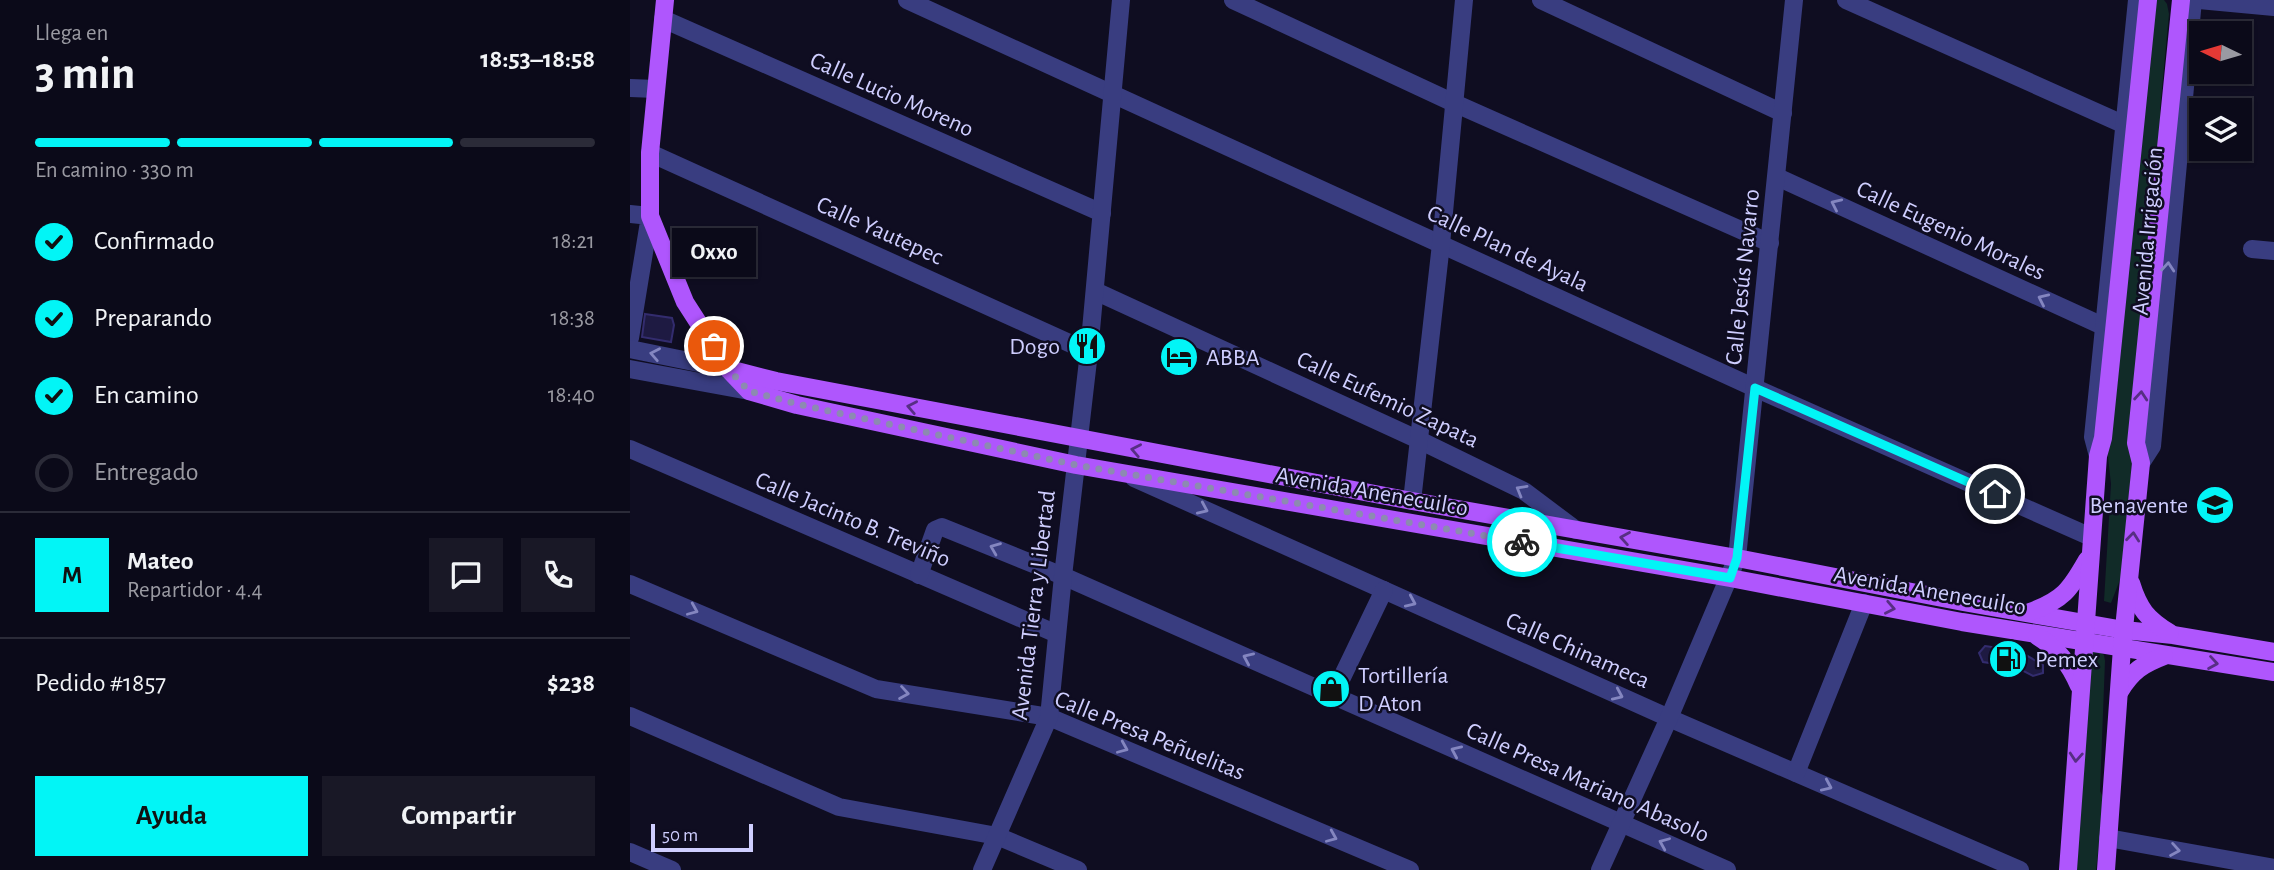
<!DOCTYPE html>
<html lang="es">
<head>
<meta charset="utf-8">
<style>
  :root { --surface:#0b0a19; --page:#191826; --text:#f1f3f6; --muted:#9a9aa2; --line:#2b2b38; --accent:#02f5f6 }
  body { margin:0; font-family:"Alegreya Sans",sans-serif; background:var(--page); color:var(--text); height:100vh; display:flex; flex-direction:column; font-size:26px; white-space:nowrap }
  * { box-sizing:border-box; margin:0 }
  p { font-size:23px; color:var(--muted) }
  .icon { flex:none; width:38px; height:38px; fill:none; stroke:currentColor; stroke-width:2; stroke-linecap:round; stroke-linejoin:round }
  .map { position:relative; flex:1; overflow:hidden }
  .details { display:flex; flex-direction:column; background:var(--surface); width:630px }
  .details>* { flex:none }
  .needle { width:46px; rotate:275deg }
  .tools { position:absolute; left:1559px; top:21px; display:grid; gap:14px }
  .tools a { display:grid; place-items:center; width:63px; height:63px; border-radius:0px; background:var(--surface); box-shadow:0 2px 5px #0004,0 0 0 2px var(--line); font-size:35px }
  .scale { position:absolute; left:21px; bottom:18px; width:102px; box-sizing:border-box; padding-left:7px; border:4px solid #cfceff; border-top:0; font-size:19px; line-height:24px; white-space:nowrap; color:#cfceff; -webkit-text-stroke:5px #0f0d21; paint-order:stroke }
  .pin { position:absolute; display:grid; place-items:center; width:60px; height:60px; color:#fff; margin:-30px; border:4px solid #fff; border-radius:50%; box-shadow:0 2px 7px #0007 }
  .courier { position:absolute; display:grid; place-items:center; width:70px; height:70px; margin:-35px; border:5px solid #02f5f6; border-radius:50%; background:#fff; color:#222; box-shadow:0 2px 9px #0007 }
  .bubble { position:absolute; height:49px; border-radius:0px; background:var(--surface); box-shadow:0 2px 5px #0004,0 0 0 2px var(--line); font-size:23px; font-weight:700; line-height:49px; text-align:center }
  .head em { font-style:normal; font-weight:700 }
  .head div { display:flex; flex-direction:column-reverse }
  .head { display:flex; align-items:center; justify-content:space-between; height:119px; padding:0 35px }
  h1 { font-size:46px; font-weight:700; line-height:52px }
  .bar { display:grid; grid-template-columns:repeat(4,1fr); gap:10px 7px; align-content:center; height:84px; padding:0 35px }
  .bar i { height:9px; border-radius:5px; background:var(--line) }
  .bar .current { background:var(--accent) }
  .bar p { grid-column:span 4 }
  .line { display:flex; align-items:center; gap:18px; padding:0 35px; border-top:2px solid var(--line) }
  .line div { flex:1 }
  .round { display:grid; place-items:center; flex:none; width:74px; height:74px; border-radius:0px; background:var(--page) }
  ol { padding:0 35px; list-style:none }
  li { display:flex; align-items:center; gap:21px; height:77px }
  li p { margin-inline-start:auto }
  li .icon { padding:7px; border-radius:50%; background:var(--accent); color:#111; stroke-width:4 }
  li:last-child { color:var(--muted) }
  li i { width:38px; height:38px; border:4px solid var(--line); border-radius:50% }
  .button { display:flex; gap:14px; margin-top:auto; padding:14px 35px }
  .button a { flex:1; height:80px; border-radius:0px; background:var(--accent); color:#111; font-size:28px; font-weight:700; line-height:80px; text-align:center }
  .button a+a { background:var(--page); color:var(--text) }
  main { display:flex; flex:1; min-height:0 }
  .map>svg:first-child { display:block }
</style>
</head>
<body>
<main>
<section class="details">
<div class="head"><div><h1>3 min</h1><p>Llega en</p></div><em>18:53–18:58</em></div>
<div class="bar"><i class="current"></i><i class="current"></i><i class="current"></i><i></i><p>En camino · 330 m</p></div>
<ol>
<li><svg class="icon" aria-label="check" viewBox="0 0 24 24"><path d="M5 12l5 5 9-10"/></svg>Confirmado<p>18:21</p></li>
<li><svg class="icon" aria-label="check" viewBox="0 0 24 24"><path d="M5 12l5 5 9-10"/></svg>Preparando<p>18:38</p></li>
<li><svg class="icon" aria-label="check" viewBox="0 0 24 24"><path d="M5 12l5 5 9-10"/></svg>En camino<p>18:40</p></li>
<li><i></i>Entregado</li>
</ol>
<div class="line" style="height:126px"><b class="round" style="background:var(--accent);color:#111">M</b><div><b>Mateo</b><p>Repartidor · 4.4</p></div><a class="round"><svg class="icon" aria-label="chat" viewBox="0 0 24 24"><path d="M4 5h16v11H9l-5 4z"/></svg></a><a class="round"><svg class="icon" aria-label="phone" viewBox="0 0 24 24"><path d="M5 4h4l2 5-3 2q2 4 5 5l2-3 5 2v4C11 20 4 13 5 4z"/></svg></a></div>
<div class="line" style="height:91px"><div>Pedido #1857</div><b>$238</b></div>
<div class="button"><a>Ayuda</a><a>Compartir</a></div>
</section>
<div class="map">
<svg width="1644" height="870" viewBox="0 0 1644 870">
  <rect width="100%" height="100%" fill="#0f0d21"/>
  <g fill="#112b28">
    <path d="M1524 0H1534L1537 4 1539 14 1530 110 1533 139 1491 577 1481 603 1474 601 1481 484 1476 439Z"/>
    <path d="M1466 649 1474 655 1475 661 1470 791 1474 799 1466 870H1447L1448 835 1462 652Z"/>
  </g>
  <g fill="#1e1a42" stroke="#332c6e" stroke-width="2">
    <path d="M15 314 42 318 44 325 41 342 12 337Z"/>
    <path d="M1355 646 1389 651 1413 665V673L1403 676 1386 667 1353 662 1349 653Z"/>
  </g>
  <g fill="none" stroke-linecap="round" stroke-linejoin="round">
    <g stroke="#393d80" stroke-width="18">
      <path d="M277 0 1125 388 1461 537"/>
      <path d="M603 0 824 103 1140 243"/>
      <path d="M911 0 1153 113"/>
      <path d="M1216 0 1495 125"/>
      <path d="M1569 0 1644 7"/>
      <path d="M33 19 472 213"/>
      <path d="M0 88 26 89"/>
      <path d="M20 153 459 352"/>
      <path d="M1147 177 1475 327"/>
      <path d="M0 214 20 216 0 338"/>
      <path d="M1622 249 1644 251"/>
      <path d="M465 291 789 440 894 491 946 530"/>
      <path d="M0 349 98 369"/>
      <path d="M0 369 119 391"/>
      <path d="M0 449 427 634"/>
      <path d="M1468 456 1463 437 1507 0"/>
      <path d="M1511 463 1522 446 1563 0"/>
      <path d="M504 478 1039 718 1390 870"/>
      <path d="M782 501 811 244 834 0"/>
      <path d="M289 575 305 530 312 527 433 576 1097 870"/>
      <path d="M0 584 246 689 419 717 780 870"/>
      <path d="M703 696 754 590"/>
      <path d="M0 716 209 807 367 836 448 870"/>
      <path d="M1166 773 1234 603"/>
      <path d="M1478 838 1644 868"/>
      <path d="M0 852 42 870"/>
      <path d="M352 870 419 717 433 576 459 352 491 0"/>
      <path d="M970 870 1039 718 1107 558 1164 0"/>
    </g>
    <g stroke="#af56fd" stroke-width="18">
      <path d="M35 0 20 153V216L55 302 98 369 119 391 167 405 446 465 1100 578 1332 622 1644 672"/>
      <path d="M99 369 146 381 782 501 1107 558 1333 602 1494 630 1543 635 1644 652"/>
      <path d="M1501 583C1509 609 1517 619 1540 633"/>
      <path d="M1400 612C1433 600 1440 590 1457 560"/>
      <path d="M1407 636C1428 649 1439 663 1449 686"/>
      <path d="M1490 691C1502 671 1513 664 1534 656"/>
      <path d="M1438 870 1468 456 1473 438 1518 0"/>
      <path d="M1476 870 1492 648 1511 463 1506 443 1551 0"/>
    </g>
  </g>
  <defs><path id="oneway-chevron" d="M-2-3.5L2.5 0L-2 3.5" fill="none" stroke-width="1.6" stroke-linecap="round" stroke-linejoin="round" transform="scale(1.75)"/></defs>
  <g stroke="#8486c0">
    <use href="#oneway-chevron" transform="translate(1206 204) rotate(-155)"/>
    <use href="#oneway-chevron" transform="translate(1538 267) rotate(-85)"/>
    <use href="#oneway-chevron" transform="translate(1413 299) rotate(-155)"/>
    <use href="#oneway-chevron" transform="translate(25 354) rotate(-169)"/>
    <use href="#oneway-chevron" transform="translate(891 490) rotate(-150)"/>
    <use href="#oneway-chevron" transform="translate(573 509) rotate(24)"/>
    <use href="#oneway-chevron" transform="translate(365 548) rotate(-158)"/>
    <use href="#oneway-chevron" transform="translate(781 602) rotate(24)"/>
    <use href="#oneway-chevron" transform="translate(63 610) rotate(23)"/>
    <use href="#oneway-chevron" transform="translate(618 658) rotate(-156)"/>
    <use href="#oneway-chevron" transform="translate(274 693) rotate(9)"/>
    <use href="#oneway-chevron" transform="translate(988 695) rotate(24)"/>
    <use href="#oneway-chevron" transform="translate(493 748) rotate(23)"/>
    <use href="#oneway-chevron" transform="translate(826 751) rotate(-156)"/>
    <use href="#oneway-chevron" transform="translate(1197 786) rotate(24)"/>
    <use href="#oneway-chevron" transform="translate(702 837) rotate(23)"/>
    <use href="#oneway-chevron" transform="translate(1034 843) rotate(-157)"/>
    <use href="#oneway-chevron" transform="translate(1545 850) rotate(10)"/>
  </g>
  <g stroke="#572e84">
    <use href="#oneway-chevron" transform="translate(1511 396) rotate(-85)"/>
    <use href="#oneway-chevron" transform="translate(282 407) rotate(-169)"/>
    <use href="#oneway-chevron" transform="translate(506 450) rotate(-169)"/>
    <use href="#oneway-chevron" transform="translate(1503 537) rotate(-84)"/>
    <use href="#oneway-chevron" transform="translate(995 538) rotate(-170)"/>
    <use href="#oneway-chevron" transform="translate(1260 608) rotate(11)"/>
    <use href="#oneway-chevron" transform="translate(1583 663) rotate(9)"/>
    <use href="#oneway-chevron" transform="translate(1446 757) rotate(94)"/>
  </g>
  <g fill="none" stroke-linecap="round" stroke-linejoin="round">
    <path stroke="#8c8ab1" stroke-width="7" stroke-dasharray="0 12.6" d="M84 346 98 369 119 391 167 404 446 465 892 542"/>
    <path stroke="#02f5f6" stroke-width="9" d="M892 542 1100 578 1107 558 1125 388 1365 494"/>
  </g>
  <defs>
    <symbol id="restaurant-disc" viewBox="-11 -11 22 22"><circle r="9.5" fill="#02f5f6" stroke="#0f0d21"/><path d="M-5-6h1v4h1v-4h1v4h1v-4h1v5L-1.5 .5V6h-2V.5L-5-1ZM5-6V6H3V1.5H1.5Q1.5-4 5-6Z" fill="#111"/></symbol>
    <symbol id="hotel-disc" viewBox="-11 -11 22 22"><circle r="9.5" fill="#02f5f6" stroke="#0f0d21"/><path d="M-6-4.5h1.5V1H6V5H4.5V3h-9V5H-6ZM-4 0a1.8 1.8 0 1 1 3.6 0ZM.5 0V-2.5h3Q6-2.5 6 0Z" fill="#111"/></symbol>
    <symbol id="university-disc" viewBox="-11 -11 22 22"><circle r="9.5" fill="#02f5f6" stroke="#0f0d21"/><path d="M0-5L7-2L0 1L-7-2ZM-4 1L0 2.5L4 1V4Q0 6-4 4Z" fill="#111"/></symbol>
    <symbol id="fuel-disc" viewBox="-11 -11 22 22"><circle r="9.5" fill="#02f5f6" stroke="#0f0d21"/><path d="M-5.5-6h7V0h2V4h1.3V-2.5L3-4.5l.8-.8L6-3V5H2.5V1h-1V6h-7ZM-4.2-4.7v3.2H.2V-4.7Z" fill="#111"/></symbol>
    <symbol id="shop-disc" viewBox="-11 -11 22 22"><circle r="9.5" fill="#02f5f6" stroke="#0f0d21"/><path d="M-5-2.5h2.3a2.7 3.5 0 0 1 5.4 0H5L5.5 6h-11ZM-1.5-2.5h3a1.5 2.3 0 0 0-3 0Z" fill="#111"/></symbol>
  </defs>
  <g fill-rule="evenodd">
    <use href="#restaurant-disc" x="435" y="324" width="44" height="44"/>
    <use href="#hotel-disc" x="527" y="335" width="44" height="44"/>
    <use href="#university-disc" x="1563" y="483" width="44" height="44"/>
    <use href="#fuel-disc" x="1356" y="637" width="44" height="44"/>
    <use href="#shop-disc" x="679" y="667" width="44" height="44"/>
  </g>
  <g text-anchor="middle" stroke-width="5" stroke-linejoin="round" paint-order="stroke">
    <g font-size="24" fill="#cfceff" stroke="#0f0d21">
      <text transform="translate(262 94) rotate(24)" y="8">Calle Lucio Moreno</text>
      <text transform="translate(250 230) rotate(24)" y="8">Calle Yautepec</text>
      <text transform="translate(1321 230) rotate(25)" y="8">Calle Eugenio Morales</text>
      <text transform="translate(1517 231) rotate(-85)" y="8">Avenida Irrigación</text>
      <text transform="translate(878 248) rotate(25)" y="8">Calle Plan de Ayala</text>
      <text transform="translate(1112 277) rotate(-84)" y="8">Calle Jesús Navarro</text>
      <text transform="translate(758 399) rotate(25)" y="8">Calle Eufemio Zapata</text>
      <text transform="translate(742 491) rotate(10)" y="8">Avenida Anenecuilco</text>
      <text transform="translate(223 519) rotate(23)" y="8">Calle Jacinto B. Treviño</text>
      <text transform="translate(1300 590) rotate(10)" y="8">Avenida Anenecuilco</text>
      <text transform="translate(403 605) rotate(-83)" y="8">Avenida Tierra y Libertad</text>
      <text transform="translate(948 650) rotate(24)" y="8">Calle Chinameca</text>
      <text transform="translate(520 735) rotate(22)" y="8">Calle Presa Peñuelitas</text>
      <text transform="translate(958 782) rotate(24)" y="8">Calle Presa Mariano Abasolo</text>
    </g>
    <g font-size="24" fill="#cfceff" stroke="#0f0d21" text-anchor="start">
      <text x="430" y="354" text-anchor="end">Dogo</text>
      <text x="576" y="365">ABBA</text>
      <text x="1558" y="513" text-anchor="end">Benavente</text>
      <text x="1405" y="667">Pemex</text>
      <text x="728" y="683">Tortillería<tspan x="728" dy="28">D Aton</tspan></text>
    </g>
  </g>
</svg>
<div class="tools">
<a><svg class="needle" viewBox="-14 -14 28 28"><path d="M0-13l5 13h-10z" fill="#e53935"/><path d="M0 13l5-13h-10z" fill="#9a9aa2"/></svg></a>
<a><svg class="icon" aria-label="layers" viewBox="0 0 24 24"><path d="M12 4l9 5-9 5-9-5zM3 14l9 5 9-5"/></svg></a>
</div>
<div class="scale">50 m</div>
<div class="pin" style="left:84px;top:346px;background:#ea580c"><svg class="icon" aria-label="bag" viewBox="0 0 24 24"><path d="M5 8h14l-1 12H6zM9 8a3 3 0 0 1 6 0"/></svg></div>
<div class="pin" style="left:1365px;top:494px;background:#1f2937"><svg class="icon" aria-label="home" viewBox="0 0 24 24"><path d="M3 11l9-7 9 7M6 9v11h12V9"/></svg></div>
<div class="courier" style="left:892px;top:542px"><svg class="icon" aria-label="bike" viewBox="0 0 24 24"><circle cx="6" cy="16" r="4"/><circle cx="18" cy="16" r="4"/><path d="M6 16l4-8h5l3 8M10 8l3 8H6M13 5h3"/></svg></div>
<div class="bubble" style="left:42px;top:228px;width:84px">Oxxo</div>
</div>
</main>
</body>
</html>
